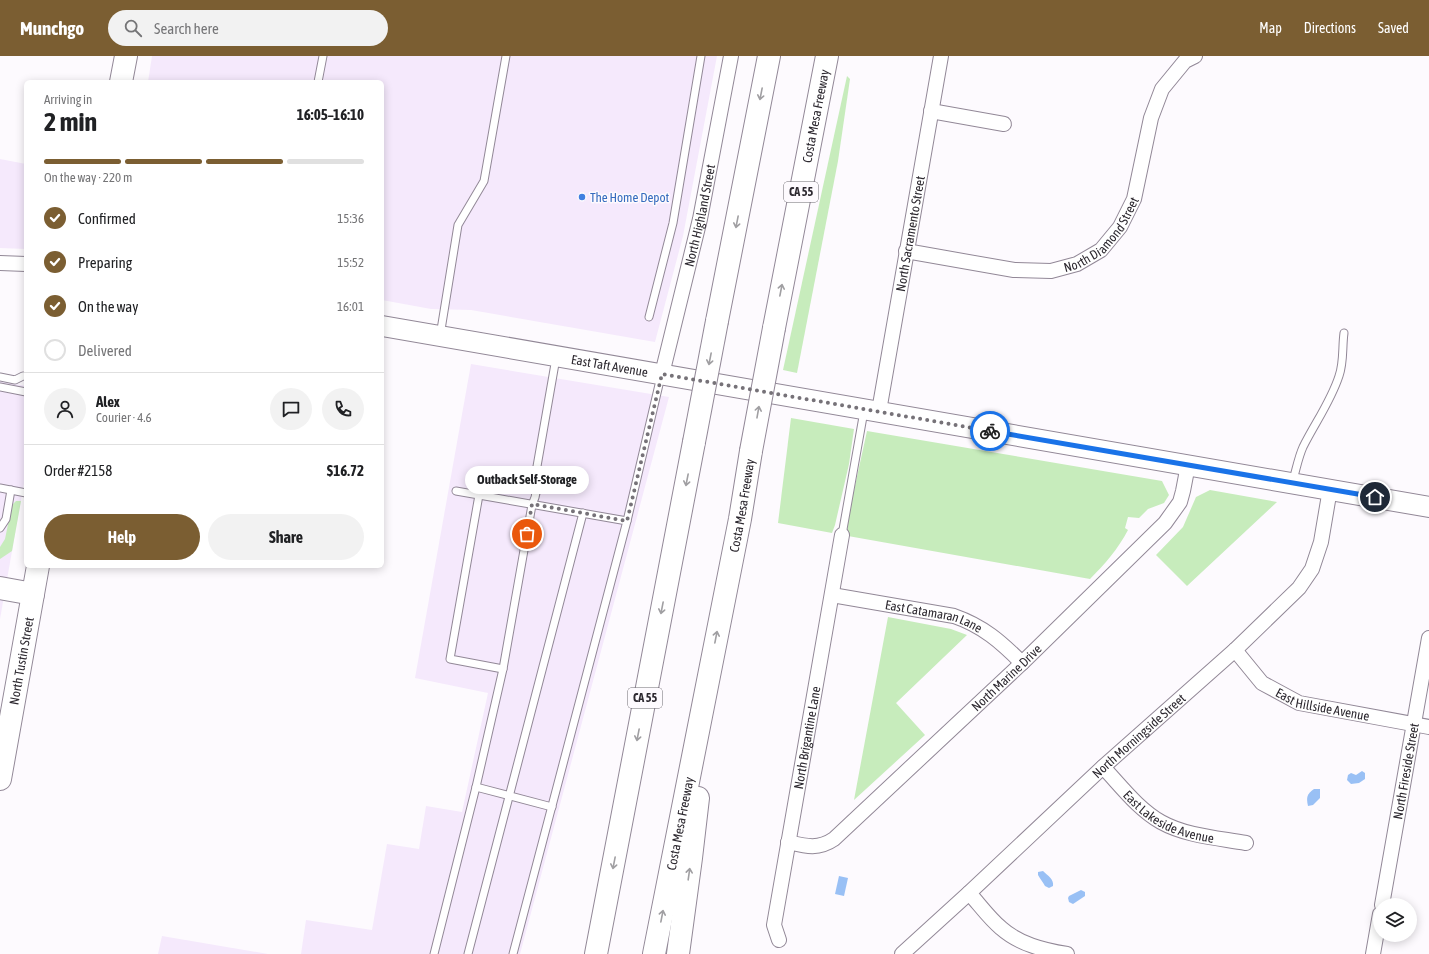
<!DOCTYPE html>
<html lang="en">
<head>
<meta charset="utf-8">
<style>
  :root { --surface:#fff; --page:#f2f2f2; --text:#202124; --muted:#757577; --line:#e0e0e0; --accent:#7b5e32 }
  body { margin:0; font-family:"Asap Condensed",sans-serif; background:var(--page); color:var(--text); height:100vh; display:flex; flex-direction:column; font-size:15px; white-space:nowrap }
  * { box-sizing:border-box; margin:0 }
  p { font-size:13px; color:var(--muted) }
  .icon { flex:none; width:22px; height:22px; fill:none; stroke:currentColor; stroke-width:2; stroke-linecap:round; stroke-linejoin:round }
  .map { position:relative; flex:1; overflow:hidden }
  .side { position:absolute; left:24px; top:24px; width:360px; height:488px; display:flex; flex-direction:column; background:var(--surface); border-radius:6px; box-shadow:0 2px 10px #0003 }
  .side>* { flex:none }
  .controls { position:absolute; left:1373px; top:842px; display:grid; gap:8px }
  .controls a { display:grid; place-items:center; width:44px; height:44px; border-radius:50%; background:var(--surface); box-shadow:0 2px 10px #0003; font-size:20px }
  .pin { position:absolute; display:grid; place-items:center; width:34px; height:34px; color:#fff; margin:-17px; border:2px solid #fff; border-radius:50%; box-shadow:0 1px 4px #0007 }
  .courier { position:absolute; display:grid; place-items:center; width:40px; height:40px; margin:-20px; border:3px solid #1a73e8; border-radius:50%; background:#fff; color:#222; box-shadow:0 1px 5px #0007 }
  .bubble { position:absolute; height:28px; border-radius:14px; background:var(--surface); box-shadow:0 2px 10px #0003; font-size:13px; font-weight:700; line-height:28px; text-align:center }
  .summary em { font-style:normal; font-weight:700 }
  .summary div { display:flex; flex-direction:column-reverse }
  .summary { display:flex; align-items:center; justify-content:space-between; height:68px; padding:0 20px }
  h1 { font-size:26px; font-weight:700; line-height:30px }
  .bar { display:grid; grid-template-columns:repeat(4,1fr); gap:6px 4px; align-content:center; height:48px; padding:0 20px }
  .bar i { height:5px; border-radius:3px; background:var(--line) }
  .bar .active { background:var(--accent) }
  .bar p { grid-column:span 4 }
  .line { display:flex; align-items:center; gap:10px; padding:0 20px; border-top:1px solid var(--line) }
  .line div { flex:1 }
  .round { display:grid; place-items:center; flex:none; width:42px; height:42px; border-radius:21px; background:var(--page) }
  ol { padding:0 20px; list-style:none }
  li { display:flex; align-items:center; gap:12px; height:44px }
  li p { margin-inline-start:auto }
  li .icon { padding:4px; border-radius:50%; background:var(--accent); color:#fff; stroke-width:4 }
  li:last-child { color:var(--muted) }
  li i { width:22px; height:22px; border:2px solid var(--line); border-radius:50% }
  .button { display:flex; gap:8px; margin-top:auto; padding:8px 20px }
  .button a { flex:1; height:46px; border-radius:24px; background:var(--accent); color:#fff; font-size:16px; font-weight:700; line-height:46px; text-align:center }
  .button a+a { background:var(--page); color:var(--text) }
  header { display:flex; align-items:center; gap:24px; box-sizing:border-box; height:56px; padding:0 20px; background:var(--accent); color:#fff }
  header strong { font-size:19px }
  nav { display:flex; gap:22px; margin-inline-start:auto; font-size:14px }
  .search { width:280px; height:36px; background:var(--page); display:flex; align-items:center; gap:10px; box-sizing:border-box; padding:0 14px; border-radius:22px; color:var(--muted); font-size:15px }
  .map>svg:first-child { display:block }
</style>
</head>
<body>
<header>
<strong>Munchgo</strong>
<div class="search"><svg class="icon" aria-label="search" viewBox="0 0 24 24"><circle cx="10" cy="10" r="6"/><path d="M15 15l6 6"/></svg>Search here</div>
<nav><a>Map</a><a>Directions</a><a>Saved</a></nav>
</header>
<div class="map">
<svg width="1429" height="898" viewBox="0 0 1429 898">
  <rect width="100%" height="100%" fill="#fdfafe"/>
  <g fill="#f5e9fc">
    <path d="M152 0H717L683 180 655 286 471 254 431 253 382 244V26H148Z"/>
    <path d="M0 103 26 108V193L0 192Z"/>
    <path d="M471 308 669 341 520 898H301L306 864 372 874 387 788 419 793 426 750 462 756 488 637 415 622Z"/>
    <path d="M0 325 26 330V416L0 563Z"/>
    <path d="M162 880 268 898H158Z"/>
  </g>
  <g fill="#c7ecbc">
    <path d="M847 20 850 23 838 105 797 317 783 314Z"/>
    <path d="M791 362 854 373 849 408 835 469 832 477 778 467Z"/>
    <path d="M867 375 1162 425 1169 439 1164 447 1148 453 1139 462 1128 461 1125 472 1128 474C1118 493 1105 508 1090 523L848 480 847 475 849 457Z"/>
    <path d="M1210 434 1277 446 1187 530 1156 499 1183 471 1196 441Z"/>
    <path d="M16 445H21L12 495 0 503V491L5 483 12 449Z"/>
    <path d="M888 561 951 573 967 579 896 647 925 679 854 744Z"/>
  </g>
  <g fill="#99c0f5">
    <path d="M1362 715 1365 717V723L1359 727 1351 728 1347 724 1348 719 1351 717 1356 719Z"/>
    <path d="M1314 733H1320V742L1313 749 1308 750C1306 741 1307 738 1314 733Z"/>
    <path d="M1043 815C1048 820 1054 823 1053 830L1049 832 1045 830C1043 826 1040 823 1038 819V816Z"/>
    <path d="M839 820 848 822 844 840 835 838Z"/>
    <path d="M1081 834 1085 836V840L1073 848 1069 846 1068 842 1069 840Z"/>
  </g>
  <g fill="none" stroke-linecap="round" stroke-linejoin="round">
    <defs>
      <g id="lane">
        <path d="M318 26 323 0"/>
        <path d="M649 261 673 167 701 0"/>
        <path d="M440 280 458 169 484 125 506 0"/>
        <path d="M0 321 15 324 23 320"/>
        <path d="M0 331 26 336"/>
        <path d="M1292 427C1296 415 1298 402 1303 391 1315 367 1331 345 1339 320 1344 306 1342 291 1344 277"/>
        <path d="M0 432 26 437"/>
        <path d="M456 435 627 465 513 898"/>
        <path d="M479 439 450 603 503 613"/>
        <path d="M627 465 661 320"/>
        <path d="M0 472 6 463 11 434"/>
        <path d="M842 479 864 355"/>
        <path d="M476 731 552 751"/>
        <path d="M434 898 476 731 503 613 532 449C538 437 537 428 536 416L556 302"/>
        <path d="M468 898 583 457"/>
      </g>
      <g id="street">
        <path d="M931 55 1004 68"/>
        <path id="s1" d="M906 195 1014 214 1051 215 1077 208 1101 194 1120 171 1134 143 1151 62 1162 33 1185 5 1195 0"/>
        <path d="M0 207 26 208"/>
        <path id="s2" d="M662 318 700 163 731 0"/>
        <path id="s3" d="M879 355 941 0"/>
        <path id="s4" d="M832 539 954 560C983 570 1001 586 1022 607"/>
        <path id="s5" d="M1235 594 1262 627 1299 647 1429 671"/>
        <path id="s6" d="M1103 711C1121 730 1138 753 1161 766 1186 780 1218 782 1246 787"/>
        <path id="s7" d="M788 786C805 790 818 794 834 783L1022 607 1165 467 1180 446 1183 435 1188 409"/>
        <path d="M969 837C980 849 989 862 1001 872 1019 888 1043 894 1067 898"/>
        <path id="s8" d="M1382 849 1429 582"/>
        <path id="s9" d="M779 884 774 869 842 479"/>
        <path id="s10" d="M902 898 969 837 1103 711 1235 594 1299 532 1312 513 1321 486 1330 433"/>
        <path d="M1373 898 1380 858"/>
      </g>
      <g id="secondary">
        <path id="s11" d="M382 270 1429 451"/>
      </g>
      <g id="primary">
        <path d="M121 26 126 0"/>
        <path d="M0 532 33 538"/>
        <path id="s12" d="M0 723 38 510"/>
      </g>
      <g id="highway">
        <path d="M717 265 769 0"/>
        <path id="s13" d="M774 272 827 0"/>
        <path d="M596 898 694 386"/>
        <path id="s14" d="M654 898 740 463 751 395"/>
        <path d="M678 898 691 802 698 742"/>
      </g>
    </defs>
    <use href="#lane" stroke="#928897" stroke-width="9"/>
    <use href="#street" stroke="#928897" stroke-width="16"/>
    <use href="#secondary" stroke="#928897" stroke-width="22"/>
    <use href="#primary" stroke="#928897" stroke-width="24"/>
    <use href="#highway" stroke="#928897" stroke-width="24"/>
    <use href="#lane" stroke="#fff" stroke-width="7"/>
    <use href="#street" stroke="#fff" stroke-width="14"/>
    <use href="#secondary" stroke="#fff" stroke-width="20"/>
    <use href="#primary" stroke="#fff" stroke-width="22"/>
    <use href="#highway" stroke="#fff" stroke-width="22"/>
    <defs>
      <g id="highway-bridge">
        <path d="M694 386 717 265"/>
        <path d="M751 395 774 272"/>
      </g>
    </defs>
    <use href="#highway-bridge" stroke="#928897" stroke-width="24" stroke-linecap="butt"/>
    <use href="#highway-bridge" stroke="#fff" stroke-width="22"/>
  </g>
  <defs><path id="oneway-shaft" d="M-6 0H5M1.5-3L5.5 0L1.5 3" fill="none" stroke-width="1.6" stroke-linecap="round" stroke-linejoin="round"/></defs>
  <g stroke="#a09fa2">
    <use href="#oneway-shaft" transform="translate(761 38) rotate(101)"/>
    <use href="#oneway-shaft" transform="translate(737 166) rotate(101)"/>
    <use href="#oneway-shaft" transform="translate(781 234) rotate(-79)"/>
    <use href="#oneway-shaft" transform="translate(710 303) rotate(101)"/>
    <use href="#oneway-shaft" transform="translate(758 356) rotate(-80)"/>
    <use href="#oneway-shaft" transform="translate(687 424) rotate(101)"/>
    <use href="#oneway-shaft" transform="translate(662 552) rotate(101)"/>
    <use href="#oneway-shaft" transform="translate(716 581) rotate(-79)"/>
    <use href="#oneway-shaft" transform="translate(638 679) rotate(101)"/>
    <use href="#oneway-shaft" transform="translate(614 807) rotate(101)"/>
    <use href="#oneway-shaft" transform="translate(689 818) rotate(-82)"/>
    <use href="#oneway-shaft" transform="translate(662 860) rotate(-79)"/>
  </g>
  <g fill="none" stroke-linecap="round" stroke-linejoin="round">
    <path stroke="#767278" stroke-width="4" stroke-dasharray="0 7.2" d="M527 478 532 448 627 465 662 318 990 375"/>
    <path stroke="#1a73e8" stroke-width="5" d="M990 375 1375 441"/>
  </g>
  <circle fill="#3f7fe0" stroke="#fdfafe" stroke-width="1.5" cx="582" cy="141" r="4"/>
  <g text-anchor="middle" stroke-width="3" stroke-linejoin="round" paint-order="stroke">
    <g fill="#fdfafe" stroke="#6b686e" stroke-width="1">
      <rect x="784" y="126" width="34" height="20" rx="3"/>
      <rect x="628" y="632" width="34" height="20" rx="3"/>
    </g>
    <g font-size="12" font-weight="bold" fill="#2d2930">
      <text x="801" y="140">CA 55</text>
      <text x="645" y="646">CA 55</text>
    </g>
    <g font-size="13" fill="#2d2930" stroke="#fdfafe">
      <text dy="5" stroke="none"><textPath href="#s13" startOffset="216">Costa Mesa Freeway</textPath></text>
      <text dy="5" stroke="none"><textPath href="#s2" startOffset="163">North Highland Street</textPath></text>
      <text dy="5" stroke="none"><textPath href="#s1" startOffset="212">North Diamond Street</textPath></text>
      <text dy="5" stroke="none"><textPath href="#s3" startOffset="180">North Sacramento Street</textPath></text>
      <text dy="5" stroke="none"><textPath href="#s11" startOffset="231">East Taft Avenue</textPath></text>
      <text dy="5" stroke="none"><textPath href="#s14" startOffset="457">Costa Mesa Freeway</textPath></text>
      <text dy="5" stroke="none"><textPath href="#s4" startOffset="104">East Catamaran Lane</textPath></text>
      <text dy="5" stroke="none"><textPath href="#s12" startOffset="120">North Tustin Street</textPath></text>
      <text dy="5" stroke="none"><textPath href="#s7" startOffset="284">North Marine Drive</textPath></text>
      <text dy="5" stroke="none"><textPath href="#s5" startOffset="108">East Hillside Avenue</textPath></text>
      <text dy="5" stroke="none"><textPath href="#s10" startOffset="322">North Morningside Street</textPath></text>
      <text dy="5" stroke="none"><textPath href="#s9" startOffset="206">North Brigantine Lane</textPath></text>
      <text dy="5" stroke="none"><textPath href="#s8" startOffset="136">North Fireside Street</textPath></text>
      <text dy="5" stroke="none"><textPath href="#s6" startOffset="85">East Lakeside Avenue</textPath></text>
      <text dy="5" stroke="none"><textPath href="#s14" startOffset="133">Costa Mesa Freeway</textPath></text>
    </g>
    <g font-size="13" fill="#366cbe" stroke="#fdfafe" text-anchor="start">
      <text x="590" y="146">The Home Depot</text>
    </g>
  </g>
</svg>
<div class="controls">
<a><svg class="icon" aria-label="layers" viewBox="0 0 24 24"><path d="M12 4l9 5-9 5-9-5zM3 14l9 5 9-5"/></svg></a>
</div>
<div class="pin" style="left:527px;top:478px;background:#ea580c"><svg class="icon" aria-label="bag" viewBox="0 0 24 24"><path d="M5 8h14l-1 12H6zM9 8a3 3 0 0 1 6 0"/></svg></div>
<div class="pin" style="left:1375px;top:441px;background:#1f2937"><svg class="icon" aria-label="home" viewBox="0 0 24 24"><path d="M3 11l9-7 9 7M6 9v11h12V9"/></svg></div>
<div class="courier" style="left:990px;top:375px"><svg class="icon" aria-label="bike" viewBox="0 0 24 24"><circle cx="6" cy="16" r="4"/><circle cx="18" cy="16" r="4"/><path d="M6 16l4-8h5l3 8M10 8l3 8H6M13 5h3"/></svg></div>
<div class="bubble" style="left:465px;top:410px;width:124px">Outback Self-Storage</div>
<section class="side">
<div class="summary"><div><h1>2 min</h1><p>Arriving in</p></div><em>16:05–16:10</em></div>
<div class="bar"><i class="active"></i><i class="active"></i><i class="active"></i><i></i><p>On the way · 220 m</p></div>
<ol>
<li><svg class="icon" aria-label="check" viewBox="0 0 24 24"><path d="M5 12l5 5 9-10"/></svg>Confirmed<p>15:36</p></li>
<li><svg class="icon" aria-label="check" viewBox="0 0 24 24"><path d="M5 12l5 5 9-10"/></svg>Preparing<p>15:52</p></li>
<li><svg class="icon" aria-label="check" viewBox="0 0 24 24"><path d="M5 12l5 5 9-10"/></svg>On the way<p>16:01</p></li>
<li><i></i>Delivered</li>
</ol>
<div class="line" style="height:72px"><a class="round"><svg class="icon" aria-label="person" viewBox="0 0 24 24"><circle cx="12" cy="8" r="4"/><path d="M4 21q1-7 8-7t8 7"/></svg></a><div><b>Alex</b><p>Courier · 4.6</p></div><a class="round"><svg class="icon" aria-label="chat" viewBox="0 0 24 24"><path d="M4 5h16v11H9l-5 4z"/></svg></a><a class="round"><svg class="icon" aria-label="phone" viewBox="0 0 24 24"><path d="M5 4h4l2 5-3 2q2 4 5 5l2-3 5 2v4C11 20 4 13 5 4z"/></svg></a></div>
<div class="line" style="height:52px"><div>Order #2158</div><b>$16.72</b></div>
<div class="button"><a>Help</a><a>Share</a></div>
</section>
</div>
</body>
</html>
